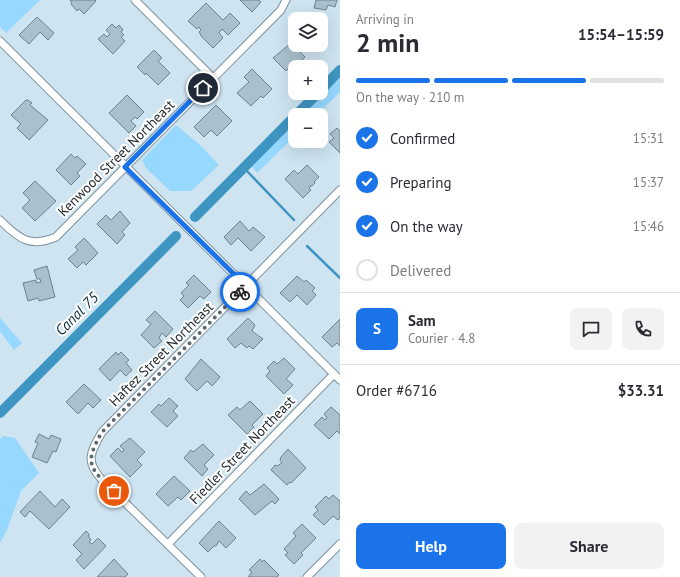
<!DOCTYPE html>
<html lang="en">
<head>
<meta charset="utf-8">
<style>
  :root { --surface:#fff; --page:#f2f2f3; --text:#2b2b33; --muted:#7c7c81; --line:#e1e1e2; --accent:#1a73e8 }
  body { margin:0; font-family:"PT Sans",sans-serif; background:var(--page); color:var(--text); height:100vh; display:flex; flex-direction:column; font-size:15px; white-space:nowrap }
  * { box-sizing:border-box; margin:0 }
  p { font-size:13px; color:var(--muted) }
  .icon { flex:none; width:22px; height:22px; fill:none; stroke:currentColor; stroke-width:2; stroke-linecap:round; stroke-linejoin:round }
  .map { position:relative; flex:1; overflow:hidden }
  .sheet { display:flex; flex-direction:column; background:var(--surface); width:340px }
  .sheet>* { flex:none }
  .fabs { position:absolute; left:288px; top:12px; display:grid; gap:8px }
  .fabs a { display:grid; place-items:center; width:40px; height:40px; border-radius:8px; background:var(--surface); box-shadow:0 4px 16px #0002; font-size:20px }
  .pin { position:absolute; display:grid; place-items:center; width:34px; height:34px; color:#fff; margin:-17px; border:2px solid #fff; border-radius:50%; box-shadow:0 1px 4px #0007 }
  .courier { position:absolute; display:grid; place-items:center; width:40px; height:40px; margin:-20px; border:3px solid #1a73e8; border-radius:50%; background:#fff; color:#222; box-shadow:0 1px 5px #0007 }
  .headline em { font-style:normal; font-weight:700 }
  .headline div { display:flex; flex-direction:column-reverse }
  .headline { display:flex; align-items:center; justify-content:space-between; height:68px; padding:0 16px }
  h1 { font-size:26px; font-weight:700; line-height:30px }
  .bar { display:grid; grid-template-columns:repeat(4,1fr); gap:6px 4px; align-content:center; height:48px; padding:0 16px }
  .bar i { height:5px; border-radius:3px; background:var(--line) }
  .bar .current { background:var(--accent) }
  .bar p { grid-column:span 4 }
  .line { display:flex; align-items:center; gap:10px; padding:0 16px; border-top:1px solid var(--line) }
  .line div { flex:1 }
  .round { display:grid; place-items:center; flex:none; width:42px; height:42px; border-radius:8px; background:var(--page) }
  ol { padding:0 16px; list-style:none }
  li { display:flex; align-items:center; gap:12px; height:44px }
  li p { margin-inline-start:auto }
  li .icon { padding:4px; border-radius:50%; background:var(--accent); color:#fff; stroke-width:4 }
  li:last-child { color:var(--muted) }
  li i { width:22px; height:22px; border:2px solid var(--line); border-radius:50% }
  .cta { display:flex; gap:8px; margin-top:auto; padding:8px 16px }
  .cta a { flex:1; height:46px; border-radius:8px; background:var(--accent); color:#fff; font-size:16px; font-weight:700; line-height:46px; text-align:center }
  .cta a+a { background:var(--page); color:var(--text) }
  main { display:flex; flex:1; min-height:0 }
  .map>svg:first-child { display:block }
</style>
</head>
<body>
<main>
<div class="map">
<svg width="340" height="577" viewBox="0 0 340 577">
  <rect width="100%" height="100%" fill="#cee4f1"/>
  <g fill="#97d8ff">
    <path d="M0 0H40L6 33 0 27Z"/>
    <path d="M340 75V92L317 115H300Z"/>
    <path d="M295 120V136L257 173 250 165Z"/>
    <path d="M176 125 200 145 219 165 191 191H170L146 168 142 160Z"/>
    <path d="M0 318 22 343 14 350 0 331Z"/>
    <path d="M3 436 15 438 39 473 21 491 7 530 0 543V439Z"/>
  </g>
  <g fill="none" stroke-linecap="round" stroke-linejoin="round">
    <g stroke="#3f95c2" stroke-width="2.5">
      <path d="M244 168 294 220"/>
      <path d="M307 246 340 278"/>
    </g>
    <g stroke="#3f95c2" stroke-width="10">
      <path d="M321 90 340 70"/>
      <path d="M296 115 318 93"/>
      <path d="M195 217 295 116"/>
      <path d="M0 413 176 236"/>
    </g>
  </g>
  <g fill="#abc0cd" stroke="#6e828e">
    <path d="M70 0H95L96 1 84 14 79 9 77 11 71 4 72 3Z"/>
    <path d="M240 0H259L261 2 252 12Z"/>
    <path d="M316 0H337L335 7 328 5 326 10 314 8Z"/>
    <path d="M206 3 223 20 230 13 240 23 228 35 222 29 219 33 223 38 213 48 202 37 199 32 201 30 199 27 197 29 188 21Z"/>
    <path d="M37 17 54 33 48 40 40 32 29 44 19 35Z"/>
    <path d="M112 24 116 28 119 25 123 30 121 32 124 35 121 37 125 41 113 54 98 39 104 34 107 37 110 34 106 30Z"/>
    <path d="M291 43 305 57 294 68 291 65 286 71 273 58Z"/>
    <path d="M154 50 162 58 158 61 170 73 158 85 146 73 145 75 137 67Z"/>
    <path d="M252 69 272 89 263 98 261 96 251 106 237 93 249 82 244 77Z"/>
    <path d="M127 95 144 112 137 119 135 117 131 121 136 126 129 133 109 113Z"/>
    <path d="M26 100H28L32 103 30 105 48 120 29 140 17 128 21 124 11 115Z"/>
    <path d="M216 105 232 121 217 136 211 130 204 137 194 127Z"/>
    <path d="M337 128 340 131V153L329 142 334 138 330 134Z"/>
    <path d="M71 154 75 158 77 156 86 164 77 173 80 176 71 185 56 170Z"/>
    <path d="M307 165 319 177 314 182 315 183 312 186H310L309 188 311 190 303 198 285 179 294 170 298 174Z"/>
    <path d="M35 181 56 201 35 221 22 208 30 200 23 193Z"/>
    <path d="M120 211 130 223 122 232 125 235 117 244 97 224 106 215 111 220Z"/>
    <path d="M240 221 249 231 253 227 265 237 251 251 238 238 231 245 224 237Z"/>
    <path d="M84 238 98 253 86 265 83 262 77 268 68 259 78 250 75 247Z"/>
    <path d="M47 266 55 297 39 301 38 298 28 301 23 283 36 280V283L41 282 40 279H37L34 270Z"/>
    <path d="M194 275 211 292 204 299 200 296 188 308 180 300 184 296 181 293 189 285 186 283Z"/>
    <path d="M297 276 304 282 306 280 315 288 312 291 316 295 307 305 297 295 290 302 280 293Z"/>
    <path d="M155 311 173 329 166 337 162 333 159 338 162 341 154 348 141 335 151 324 146 320Z"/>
    <path d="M248 318 255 325 252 331 263 339 253 349 249 346 247 348 241 343 235 348 227 339Z"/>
    <path d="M340 319V346L337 343 332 347 322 337Z"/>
    <path d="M116 352 118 355 121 352 129 360 126 363 132 370 126 376 120 370 110 381 99 369Z"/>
    <path d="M284 358 295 369 286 379 293 385 284 394 266 376 270 371 267 368 274 361 277 364Z"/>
    <path d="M201 359 220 377 212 386 207 381 197 391 185 379Z"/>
    <path d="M84 384 101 400 93 408 88 403 78 414 66 402Z"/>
    <path d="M169 398 178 406 173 411 178 416 167 427 151 412 159 404 161 406Z"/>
    <path d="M250 401 263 414 252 425 254 427 247 434 228 415 237 407 240 410Z"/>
    <path d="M331 407 340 415V434L337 431 329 439 314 425 322 417 325 420 327 418 324 414Z"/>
    <path d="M39 434 49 439 51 435 61 439 56 452 53 451 47 463 32 457 38 443 35 442Z"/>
    <path d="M130 438 145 452 137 460 142 465 130 477 110 456 118 448 122 452 124 450 120 446Z"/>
    <path d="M203 444 214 455 204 465 208 469 202 476 184 458 191 450 193 452Z"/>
    <path d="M288 449 306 468 291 483 290 482 287 485 271 470 275 465 277 466 282 463 280 460 281 457Z"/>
    <path d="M174 476 190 491 181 500 178 497 168 506 156 494Z"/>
    <path d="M264 484 279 499 275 504 272 501 255 515 239 499 246 491 250 495Z"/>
    <path d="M40 491 55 507 62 499 70 507 49 529 30 511 25 517 20 512Z"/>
    <path d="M333 495 340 501V518L338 520 333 516 324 525 313 515 318 510 315 507 326 496 329 499Z"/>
    <path d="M219 521 236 538 226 548 219 541 216 546H214L208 552 199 543Z"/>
    <path d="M302 524 316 538 301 553 303 555 294 564 285 555 288 553 284 549 296 536 293 533Z"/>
    <path d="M86 531 89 534V537L91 540 89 542 92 544 98 538 106 546 84 569 76 560 82 554 73 545Z"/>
    <path d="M114 559 128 574 125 577H97Z"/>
    <path d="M260 559 262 562 264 560 279 575 277 577H248L252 572 249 570Z"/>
  </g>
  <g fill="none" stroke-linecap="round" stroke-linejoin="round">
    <defs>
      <g id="minor">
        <path d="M135 0 213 78"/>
        <path d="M0 41 340 380"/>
        <path d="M0 220C19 239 30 248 56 237L281 10 286 0"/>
        <path d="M169 543 334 374"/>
        <path d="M201 577 102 480C85 461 90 453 102 432L340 190"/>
        <path d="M307 577 340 544"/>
      </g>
    </defs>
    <use href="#minor" stroke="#7d919d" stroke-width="9"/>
    <use href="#minor" stroke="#fff" stroke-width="7"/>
  </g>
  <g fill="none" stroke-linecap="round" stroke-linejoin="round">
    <path stroke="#5c6971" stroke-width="4" stroke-dasharray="0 7.2" d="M114 491C89 468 84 463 102 432L240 292"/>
    <path stroke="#1a73e8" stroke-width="5" d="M203 88 125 167 246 286 240 292"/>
  </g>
  <g text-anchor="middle" stroke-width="4" stroke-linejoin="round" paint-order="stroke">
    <g font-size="14" fill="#1f272c" stroke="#fff">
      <text transform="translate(116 158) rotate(-45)" y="5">Kenwood Street Northeast</text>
      <text transform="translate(161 354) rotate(-45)" y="5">Haftez Street Northeast</text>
      <text transform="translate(242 450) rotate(-46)" y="5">Fiedler Street Northeast</text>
    </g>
    <g font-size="15" font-style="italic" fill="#062d40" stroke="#fff">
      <text transform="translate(77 314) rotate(-45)" y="5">Canal 75</text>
    </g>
  </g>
</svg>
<div class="fabs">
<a><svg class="icon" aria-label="layers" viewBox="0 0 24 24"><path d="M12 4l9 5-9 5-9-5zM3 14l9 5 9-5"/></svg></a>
<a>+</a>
<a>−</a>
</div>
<div class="pin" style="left:114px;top:491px;background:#ea580c"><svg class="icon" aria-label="bag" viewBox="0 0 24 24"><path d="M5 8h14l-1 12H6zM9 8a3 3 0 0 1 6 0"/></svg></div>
<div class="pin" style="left:203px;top:88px;background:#1f2937"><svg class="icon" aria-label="home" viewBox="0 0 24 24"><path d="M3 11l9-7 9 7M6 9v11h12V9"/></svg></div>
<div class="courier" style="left:240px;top:292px"><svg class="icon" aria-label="bike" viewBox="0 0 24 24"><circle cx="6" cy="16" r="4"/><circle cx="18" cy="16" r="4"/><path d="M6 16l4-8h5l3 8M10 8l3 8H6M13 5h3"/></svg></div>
</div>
<section class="sheet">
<div class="headline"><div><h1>2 min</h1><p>Arriving in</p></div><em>15:54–15:59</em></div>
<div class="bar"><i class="current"></i><i class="current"></i><i class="current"></i><i></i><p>On the way · 210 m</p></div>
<ol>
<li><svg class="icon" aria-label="check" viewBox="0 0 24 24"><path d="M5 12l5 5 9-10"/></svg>Confirmed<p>15:31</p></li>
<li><svg class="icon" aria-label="check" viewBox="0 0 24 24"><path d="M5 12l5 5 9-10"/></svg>Preparing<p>15:37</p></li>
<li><svg class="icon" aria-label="check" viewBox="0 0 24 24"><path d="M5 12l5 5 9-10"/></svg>On the way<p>15:46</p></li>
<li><i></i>Delivered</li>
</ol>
<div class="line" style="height:72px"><b class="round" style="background:var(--accent);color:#fff">S</b><div><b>Sam</b><p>Courier · 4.8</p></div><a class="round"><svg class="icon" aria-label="chat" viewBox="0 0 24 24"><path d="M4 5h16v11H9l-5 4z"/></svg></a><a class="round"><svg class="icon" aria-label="phone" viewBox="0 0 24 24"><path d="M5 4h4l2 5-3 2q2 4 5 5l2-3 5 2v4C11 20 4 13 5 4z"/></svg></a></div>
<div class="line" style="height:52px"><div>Order #6716</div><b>$33.31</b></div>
<div class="cta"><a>Help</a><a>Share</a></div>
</section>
</main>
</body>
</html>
